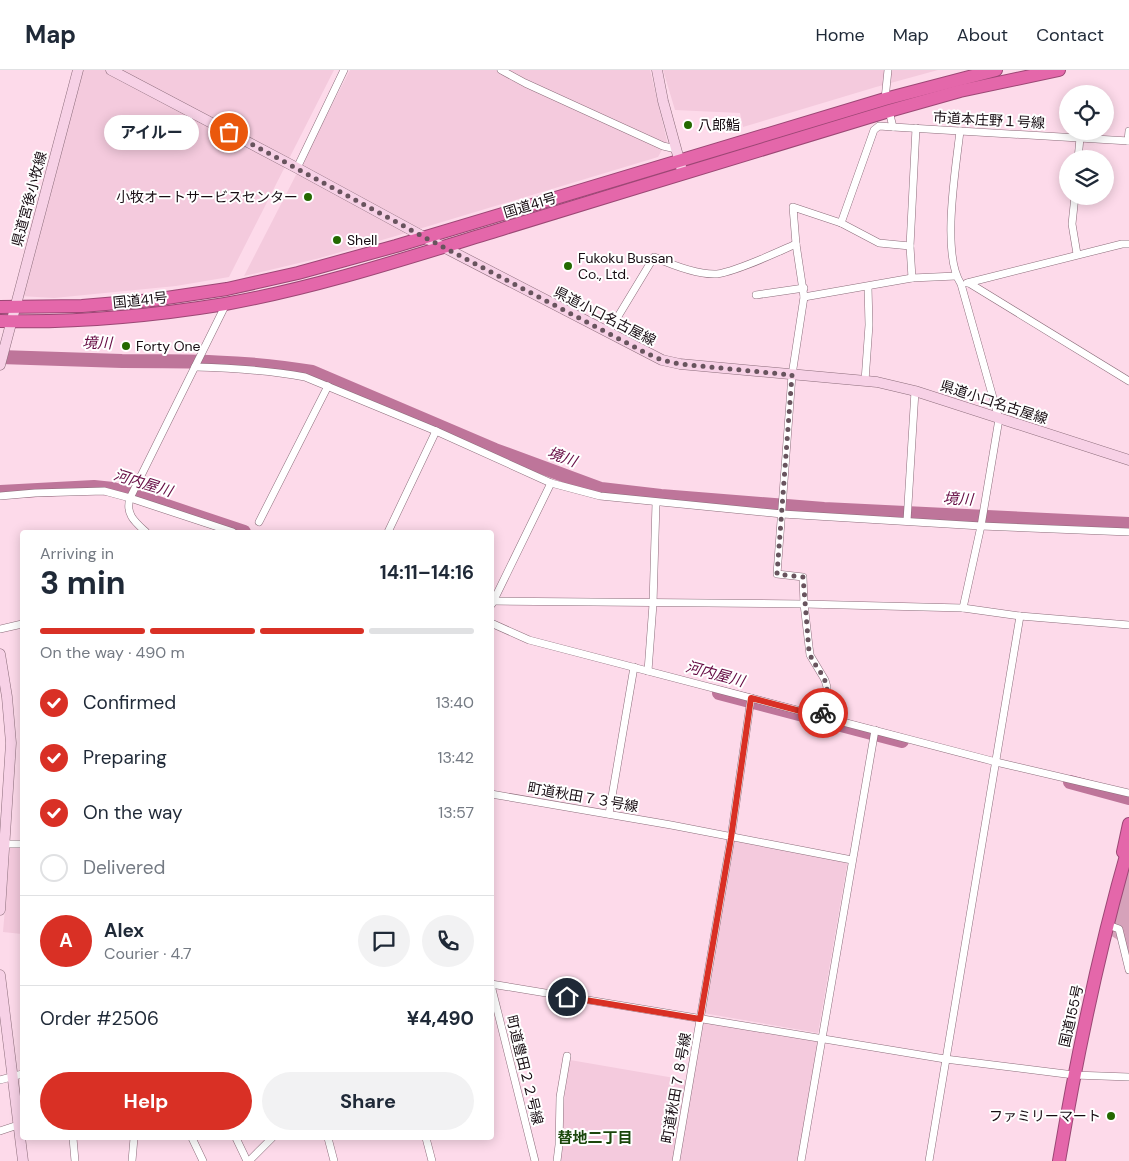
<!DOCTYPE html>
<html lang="en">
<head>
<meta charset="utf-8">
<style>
  :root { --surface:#fff; --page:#f2f2f3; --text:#1f2937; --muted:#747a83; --line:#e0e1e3; --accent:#d93025 }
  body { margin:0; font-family:"DM Sans","Noto Sans JP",sans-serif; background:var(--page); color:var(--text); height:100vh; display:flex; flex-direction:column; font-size:19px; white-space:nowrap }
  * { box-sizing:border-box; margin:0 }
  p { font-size:16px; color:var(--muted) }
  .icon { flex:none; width:28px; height:28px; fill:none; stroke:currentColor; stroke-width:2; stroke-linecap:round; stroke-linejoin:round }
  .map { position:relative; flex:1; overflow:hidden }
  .side { position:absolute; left:20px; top:460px; width:474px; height:610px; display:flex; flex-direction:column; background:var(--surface); border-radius:5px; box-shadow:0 2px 12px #0003 }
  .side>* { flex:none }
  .buttons { position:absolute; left:1059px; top:15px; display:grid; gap:10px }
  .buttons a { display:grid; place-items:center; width:55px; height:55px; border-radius:50%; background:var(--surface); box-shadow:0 2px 12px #0003; font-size:25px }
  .pin { position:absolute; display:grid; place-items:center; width:42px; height:42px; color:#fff; margin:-21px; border:2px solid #fff; border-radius:50%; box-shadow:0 1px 5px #0007 }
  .courier { position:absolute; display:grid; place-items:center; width:50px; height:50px; margin:-25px; border:4px solid #d93025; border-radius:50%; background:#fff; color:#222; box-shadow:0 1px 6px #0007 }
  .bubble { position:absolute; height:35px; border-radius:18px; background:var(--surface); box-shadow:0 2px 12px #0003; font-size:16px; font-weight:700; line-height:35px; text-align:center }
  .overview em { font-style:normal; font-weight:700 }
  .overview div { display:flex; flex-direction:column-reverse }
  .overview { display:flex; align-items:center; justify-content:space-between; height:85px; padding:0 20px }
  h1 { font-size:32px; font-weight:700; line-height:38px }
  .bar { display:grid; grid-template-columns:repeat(4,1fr); gap:8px 5px; align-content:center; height:60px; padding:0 20px }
  .bar i { height:6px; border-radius:4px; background:var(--line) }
  .bar .active { background:var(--accent) }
  .bar p { grid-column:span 4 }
  .line { display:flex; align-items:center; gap:12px; padding:0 20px; border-top:1px solid var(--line) }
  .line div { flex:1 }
  .round { display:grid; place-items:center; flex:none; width:52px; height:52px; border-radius:26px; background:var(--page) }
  ol { padding:0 20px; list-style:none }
  li { display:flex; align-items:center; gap:15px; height:55px }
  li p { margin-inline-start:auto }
  li .icon { padding:5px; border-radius:50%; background:var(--accent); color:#fff; stroke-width:4 }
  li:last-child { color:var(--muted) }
  li i { width:28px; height:28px; border:2px solid var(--line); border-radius:50% }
  .primary-button { display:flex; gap:10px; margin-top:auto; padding:10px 20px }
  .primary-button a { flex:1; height:58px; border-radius:30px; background:var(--accent); color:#fff; font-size:20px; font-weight:700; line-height:58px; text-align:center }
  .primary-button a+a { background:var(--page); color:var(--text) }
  header { display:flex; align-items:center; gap:30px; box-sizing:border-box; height:70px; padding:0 25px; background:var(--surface); border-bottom:1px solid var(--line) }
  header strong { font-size:24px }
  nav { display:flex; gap:28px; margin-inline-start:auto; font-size:18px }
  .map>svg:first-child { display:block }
</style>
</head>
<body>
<header>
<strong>Map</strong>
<nav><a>Home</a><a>Map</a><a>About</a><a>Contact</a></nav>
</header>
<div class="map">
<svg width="1129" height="1091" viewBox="0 0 1129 1091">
  <rect width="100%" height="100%" fill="#fddaea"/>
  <g fill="#f4cadd">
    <path d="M80 0H334L229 207 176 216 54 228 20 226Z"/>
    <path d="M350 0H650L667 71 658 87 399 165 320 188 244 206Z"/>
    <path d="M663 0H938L876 17 743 57 740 43 675 40Z"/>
    <path d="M733 769 848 789 818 963 703 943Z"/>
    <path d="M22 777V864L3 862 10 778Z"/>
    <path d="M701 952 820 972 800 1091H560L563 1036 570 990 692 1011Z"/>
  </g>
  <path fill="#d6a2ba" d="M1129 795V889L1123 873 1110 865Z"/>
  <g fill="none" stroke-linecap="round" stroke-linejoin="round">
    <g stroke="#be759a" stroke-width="14">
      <path d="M0 287C41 288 81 290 122 291 185 291 249 291 312 302L495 380 601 419 661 426 824 439 1129 454"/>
      <path d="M0 422 94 417 113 419 137 426 244 462"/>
      <path d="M719 623 902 671"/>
      <path d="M1070 712 1129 728"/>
    </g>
    <defs>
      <g id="street">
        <path d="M501 0 525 13 663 76 676 79"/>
        <path d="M885 29 888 0"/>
        <path d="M889 41 893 57 1129 71"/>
        <path d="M960 61C956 97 941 184 961 214L999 349 981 456 963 538"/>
        <path d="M1128 71 1129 61"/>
        <path d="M1078 89 1080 68"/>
        <path d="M297 98 344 0"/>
        <path d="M1075 126 1072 154 1077 184"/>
        <path d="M841 153 874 60 879 56 893 57"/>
        <path d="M912 208 910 176 916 58"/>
        <path d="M967 213 1122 174H1129"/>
        <path d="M969 213 1129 311"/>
        <path d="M756 225 804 218"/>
        <path d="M804 227 912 208 956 206"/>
        <path d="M608 263 654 187C670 194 699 205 717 204 738 201 775 183 796 174"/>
        <path d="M195 297C232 298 269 300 305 307L436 361 551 413 600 426 782 444 981 456 1129 462"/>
        <path d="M865 311 869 255 868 217"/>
        <path d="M0 426 35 423 104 421 130 428 233 462"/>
        <path d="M907 451 915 321"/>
        <path d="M259 452 328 316"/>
        <path d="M146 462C135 452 125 444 130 428L226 234"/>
        <path d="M388 462 436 361"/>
        <path d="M491 531 804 534 963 538 1020 546 1129 555"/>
        <path d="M492 534 551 413"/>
        <path d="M491 553 529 570 996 692 1129 723"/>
        <path d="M0 559 22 554"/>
        <path d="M648 601 653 534 656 433"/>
        <path d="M823 647 827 617 825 610 810 585 804 534 803 507 777 504 792 305 804 227 796 174 793 137 841 153 879 173 910 176"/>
        <path d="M491 724 671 755 852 790"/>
        <path d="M609 744 634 597"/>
        <path d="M5 774H22"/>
        <path d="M1108 855 1119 859 1129 900"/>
        <path d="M491 914 945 989 1074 1005 1129 1007"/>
        <path d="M491 915 535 1091"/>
        <path d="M0 1010 22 1004"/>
        <path d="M0 1061 21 1054"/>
        <path d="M73 1068 75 1091"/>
        <path d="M192 1068 203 1091"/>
        <path d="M236 1068 247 1091"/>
        <path d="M328 1068 334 1091"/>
        <path d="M426 1068 432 1091"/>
        <path d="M132 1091 134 1068"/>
        <path d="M249 1091 272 1068"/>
        <path d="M557 1091 559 1075 560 1027 567 986"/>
        <path d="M676 1091 731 768 751 628"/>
        <path d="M801 1091 875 660"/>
        <path d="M929 1091 1020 546"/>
      </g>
      <g id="secondary">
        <path d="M111 0 297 98 424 167 662 290 680 294 877 312 915 321 1129 390"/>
        <path d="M657 0 663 31 683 104"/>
        <path d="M0 295 78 0"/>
        <path d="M0 584 7 627 11 673 0 840"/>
        <path d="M0 905 23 1091"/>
      </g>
      <g id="highway">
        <path d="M0 237 82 236 153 230 227 219 298 203 396 176 885 29 996 0"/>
        <path d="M0 251C75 253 151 246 225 234 320 217 413 186 505 158 633 119 761 79 889 41L960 21 1059 0"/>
        <path d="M1123 782 1129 754"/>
        <path d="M1059 1091C1077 985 1099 879 1129 775"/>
      </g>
    </defs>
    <use href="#street" stroke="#8c6d7b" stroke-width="8"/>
    <use href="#secondary" stroke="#8c6d7b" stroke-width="11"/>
    <use href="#highway" stroke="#9c4775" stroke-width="14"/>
    <use href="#street" stroke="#fff" stroke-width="7"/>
    <use href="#secondary" stroke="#f7d1e6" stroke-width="10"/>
    <use href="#highway" stroke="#e467aa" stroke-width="12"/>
  </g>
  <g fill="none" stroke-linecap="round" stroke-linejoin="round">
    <path stroke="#68545e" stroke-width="5" stroke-dasharray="0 9" d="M229 62 424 167 648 284 662 290 680 294 792 305 777 504 803 507 809 581C812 594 823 602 826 614 829 623 825 634 823 643"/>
    <path stroke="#d93025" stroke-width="6" d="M567 927 700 949 731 768 751 628 823 647V643"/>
  </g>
  <g fill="#236900" stroke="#fff" stroke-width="2">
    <circle cx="688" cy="55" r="5"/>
    <circle cx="308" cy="127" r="5"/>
    <circle cx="337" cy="170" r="5"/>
    <circle cx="568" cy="196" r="5"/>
    <circle cx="126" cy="276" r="5"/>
    <circle cx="1111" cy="1046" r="5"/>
  </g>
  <g text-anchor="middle" stroke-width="4" stroke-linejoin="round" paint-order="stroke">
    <g font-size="14" fill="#170c12" stroke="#fff">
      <text transform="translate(989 50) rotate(3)" y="5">市道本庄野１号線</text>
      <text transform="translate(29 129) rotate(-75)" y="5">県道宮後小牧線</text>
      <text transform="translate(530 135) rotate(-17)" y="5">国道41号</text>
      <text transform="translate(140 230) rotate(-6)" y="5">国道41号</text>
      <text transform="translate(605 246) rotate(27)" y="5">県道小口名古屋線</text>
      <text transform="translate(994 332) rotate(18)" y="5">県道小口名古屋線</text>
      <text transform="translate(583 727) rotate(10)" y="5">町道秋田７３号線</text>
      <text transform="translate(1071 946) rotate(-77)" y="5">国道155号</text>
      <text transform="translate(525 1000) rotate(76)" y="5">町道豊田２２号線</text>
      <text transform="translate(676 1018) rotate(-80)" y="5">町道秋田７８号線</text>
    </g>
    <g font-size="14" fill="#170c12" stroke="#fff" text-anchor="start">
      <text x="698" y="60">八郎鮨</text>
      <text x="298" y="132" text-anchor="end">小牧オートサービスセンター</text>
      <text x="347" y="175">Shell</text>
      <text x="578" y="193">Fukoku Bussan<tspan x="578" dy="16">Co., Ltd.</tspan></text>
      <text x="136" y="281">Forty One</text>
      <text x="1101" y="1051" text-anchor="end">ファミリーマート</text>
    </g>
    <g font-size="15" font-style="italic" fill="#650b43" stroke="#fff">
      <text transform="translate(97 273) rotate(1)" y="5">境川</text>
      <text transform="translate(562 387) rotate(20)" y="5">境川</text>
      <text transform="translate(143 413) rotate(17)" y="5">河内屋川</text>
      <text transform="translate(958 429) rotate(3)" y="5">境川</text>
      <text transform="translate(715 604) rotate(15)" y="5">河内屋川</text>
    </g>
    <g font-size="15" font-weight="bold" fill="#1b470c" stroke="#fff">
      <text x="595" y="1073">替地二丁目</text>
    </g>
  </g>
</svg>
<div class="buttons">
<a><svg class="icon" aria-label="locate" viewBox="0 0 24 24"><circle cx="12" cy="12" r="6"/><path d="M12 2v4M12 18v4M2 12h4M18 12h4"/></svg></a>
<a><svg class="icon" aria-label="layers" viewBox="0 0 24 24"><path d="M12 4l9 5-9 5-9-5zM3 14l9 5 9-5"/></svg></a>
</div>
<div class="pin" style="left:229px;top:62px;background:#ea580c"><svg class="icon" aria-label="bag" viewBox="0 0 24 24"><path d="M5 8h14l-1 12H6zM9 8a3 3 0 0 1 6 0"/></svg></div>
<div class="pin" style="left:567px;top:927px;background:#1f2937"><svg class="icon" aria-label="home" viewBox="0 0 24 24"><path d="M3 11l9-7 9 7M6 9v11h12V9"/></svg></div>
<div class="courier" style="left:823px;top:643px"><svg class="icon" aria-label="bike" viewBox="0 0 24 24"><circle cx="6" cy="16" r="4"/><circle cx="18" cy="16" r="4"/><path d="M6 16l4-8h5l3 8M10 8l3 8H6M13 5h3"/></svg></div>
<div class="bubble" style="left:104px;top:45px;width:95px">アイルー</div>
<section class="side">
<div class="overview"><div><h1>3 min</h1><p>Arriving in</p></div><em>14:11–14:16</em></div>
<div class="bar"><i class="active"></i><i class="active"></i><i class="active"></i><i></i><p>On the way · 490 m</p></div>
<ol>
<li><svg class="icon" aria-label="check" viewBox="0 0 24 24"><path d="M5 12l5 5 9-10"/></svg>Confirmed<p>13:40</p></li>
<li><svg class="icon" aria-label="check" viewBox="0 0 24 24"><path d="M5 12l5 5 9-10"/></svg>Preparing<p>13:42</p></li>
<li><svg class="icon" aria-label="check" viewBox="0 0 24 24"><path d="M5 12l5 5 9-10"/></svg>On the way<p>13:57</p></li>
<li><i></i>Delivered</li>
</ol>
<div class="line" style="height:90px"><b class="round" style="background:var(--accent);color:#fff">A</b><div><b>Alex</b><p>Courier · 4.7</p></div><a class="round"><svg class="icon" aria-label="chat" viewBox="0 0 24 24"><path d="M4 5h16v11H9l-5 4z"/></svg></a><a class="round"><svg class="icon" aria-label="phone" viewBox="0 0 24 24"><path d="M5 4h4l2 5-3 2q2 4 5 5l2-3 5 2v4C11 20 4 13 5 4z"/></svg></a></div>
<div class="line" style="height:65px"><div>Order #2506</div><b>¥4,490</b></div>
<div class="primary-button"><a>Help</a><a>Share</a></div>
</section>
</div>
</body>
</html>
